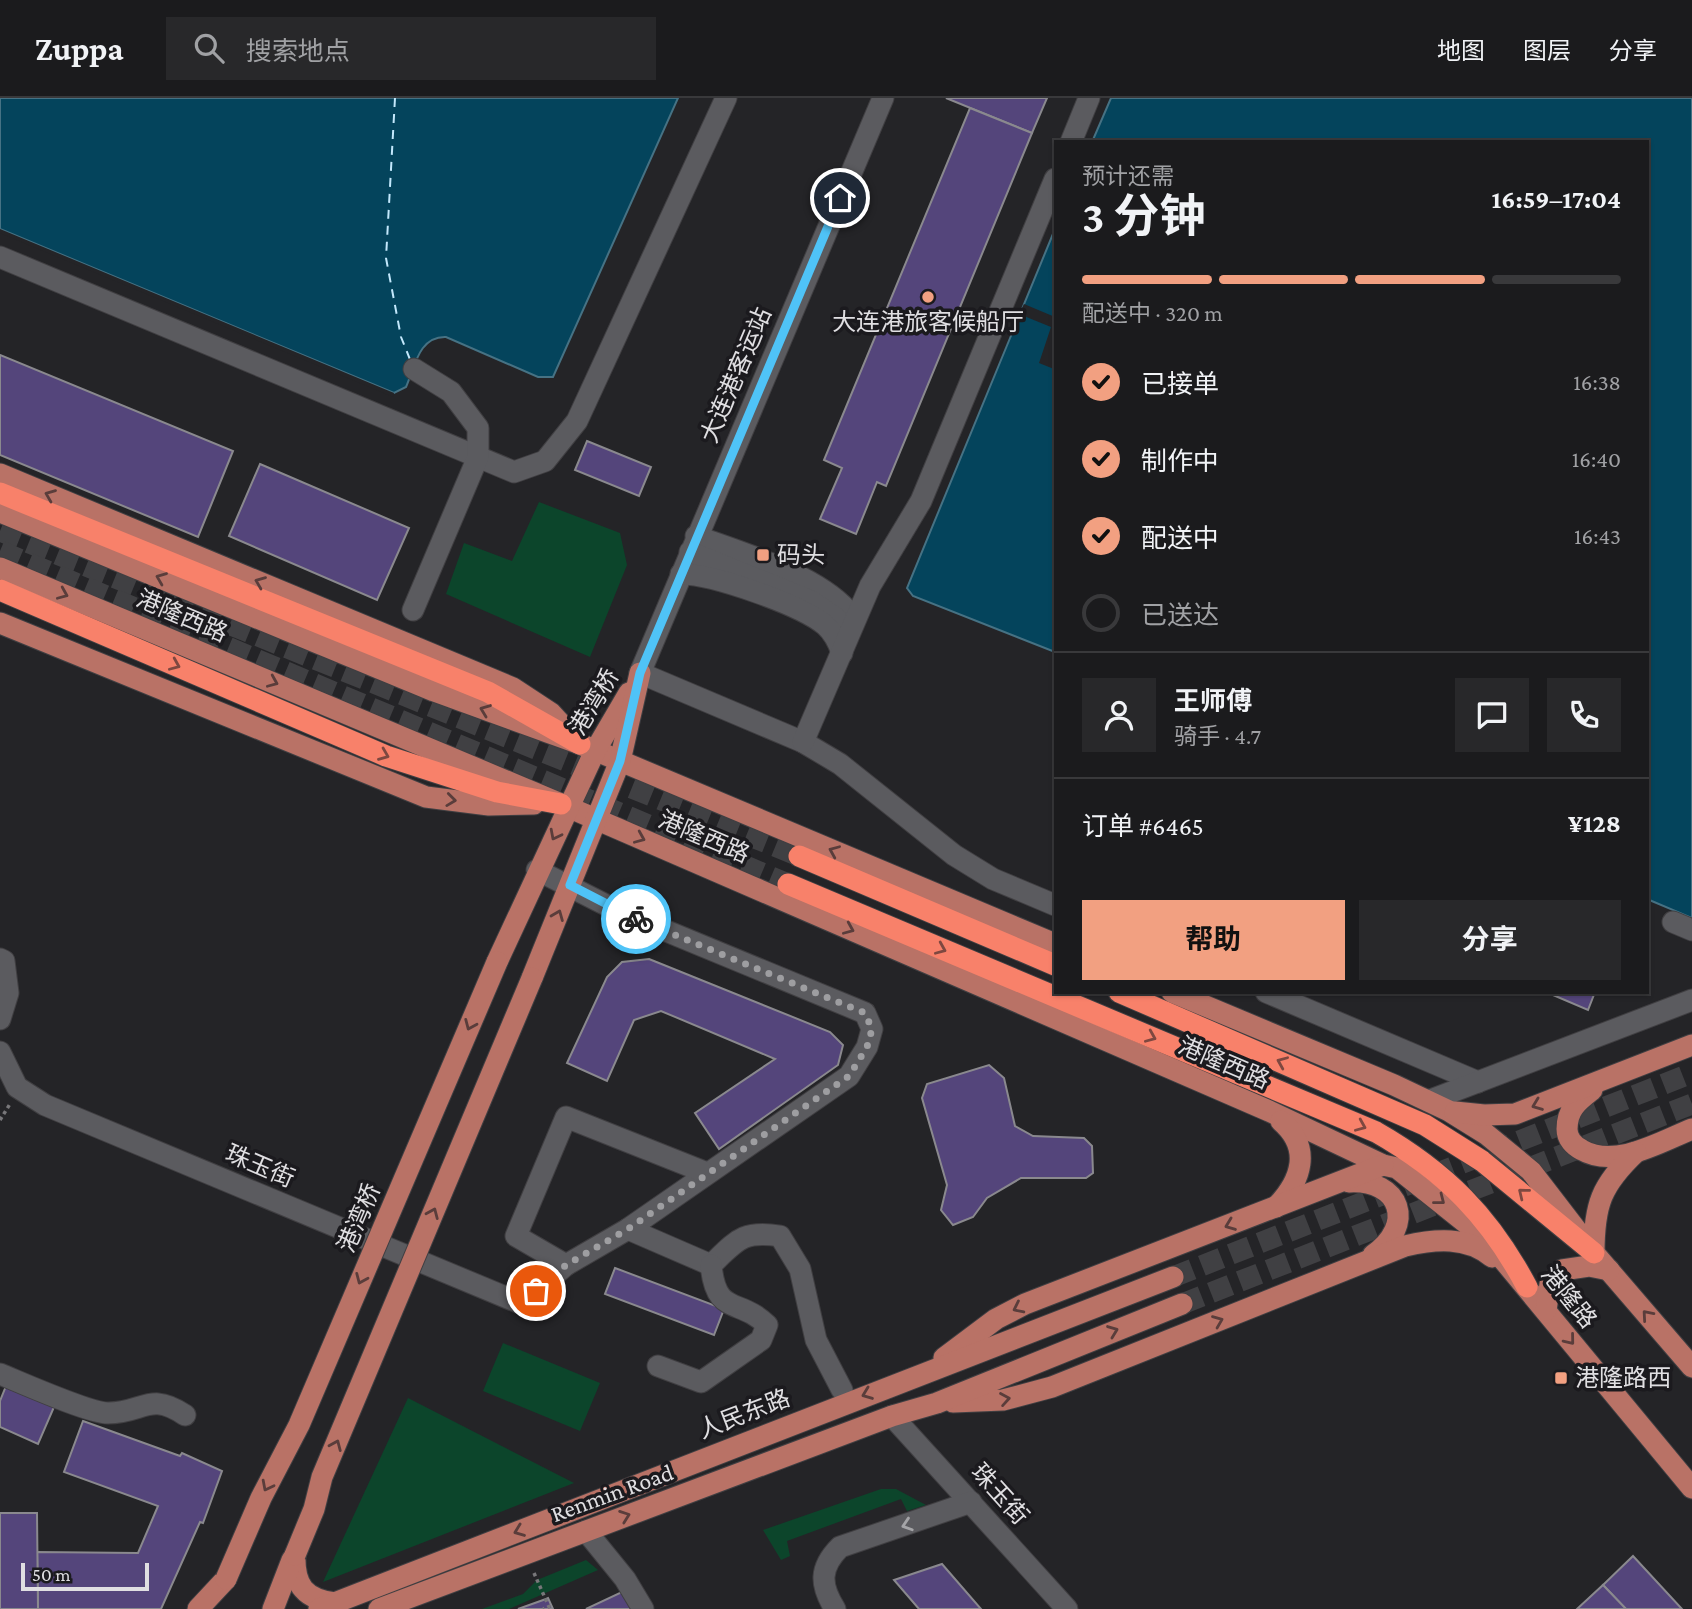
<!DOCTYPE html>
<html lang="zh">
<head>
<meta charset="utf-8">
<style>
  :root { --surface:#1b1b1d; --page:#28282a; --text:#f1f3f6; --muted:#a0a1a4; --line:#39393b; --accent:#f2a081 }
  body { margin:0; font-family:"Crimson Pro","Noto Sans SC",serif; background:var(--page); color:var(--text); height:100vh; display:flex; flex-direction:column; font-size:26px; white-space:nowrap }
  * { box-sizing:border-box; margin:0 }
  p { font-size:23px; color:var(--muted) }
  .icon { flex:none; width:38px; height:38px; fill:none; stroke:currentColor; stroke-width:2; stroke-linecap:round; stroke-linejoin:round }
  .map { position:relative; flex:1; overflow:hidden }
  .drawer { position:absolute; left:1054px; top:42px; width:595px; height:854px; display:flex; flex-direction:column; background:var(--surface); border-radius:0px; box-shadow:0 2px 5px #0004,0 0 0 2px var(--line) }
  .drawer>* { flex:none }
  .scale { position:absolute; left:21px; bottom:18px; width:128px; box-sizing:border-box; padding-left:7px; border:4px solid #e0dfe2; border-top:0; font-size:19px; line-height:24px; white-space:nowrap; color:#e0dfe2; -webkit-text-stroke:5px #1b1a1e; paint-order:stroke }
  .pin { position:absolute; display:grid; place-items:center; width:60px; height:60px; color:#fff; margin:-30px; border:4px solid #fff; border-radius:50%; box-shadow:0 2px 7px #0007 }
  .courier { position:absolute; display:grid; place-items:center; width:70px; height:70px; margin:-35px; border:5px solid #4fc3f7; border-radius:50%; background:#fff; color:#222; box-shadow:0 2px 9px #0007 }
  .summary em { font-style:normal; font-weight:700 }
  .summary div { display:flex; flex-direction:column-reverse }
  .summary { display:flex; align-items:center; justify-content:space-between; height:119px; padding:0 28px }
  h1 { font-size:46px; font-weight:700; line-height:52px }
  .bar { display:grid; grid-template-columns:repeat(4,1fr); gap:10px 7px; align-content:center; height:84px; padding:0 28px }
  .bar i { height:9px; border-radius:5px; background:var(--line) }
  .bar .active { background:var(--accent) }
  .bar p { grid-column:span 4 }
  .line { display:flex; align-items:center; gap:18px; padding:0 28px; border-top:2px solid var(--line) }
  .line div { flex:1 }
  .round { display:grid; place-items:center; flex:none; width:74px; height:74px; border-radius:0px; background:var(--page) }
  ol { padding:0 28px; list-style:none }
  li { display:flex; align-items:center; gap:21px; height:77px }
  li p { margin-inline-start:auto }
  li .icon { padding:7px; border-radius:50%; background:var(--accent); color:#111; stroke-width:4 }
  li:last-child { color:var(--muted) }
  li i { width:38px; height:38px; border:4px solid var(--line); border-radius:50% }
  .primary-button { display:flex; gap:14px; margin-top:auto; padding:14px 28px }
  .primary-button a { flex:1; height:80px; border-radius:0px; background:var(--accent); color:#111; font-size:28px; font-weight:700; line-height:80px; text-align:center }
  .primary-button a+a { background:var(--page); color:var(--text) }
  header { display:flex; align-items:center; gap:42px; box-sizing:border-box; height:98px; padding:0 35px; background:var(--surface); border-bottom:2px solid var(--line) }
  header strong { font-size:33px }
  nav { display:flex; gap:38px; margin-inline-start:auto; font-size:24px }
  .search { width:490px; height:63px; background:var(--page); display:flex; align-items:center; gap:18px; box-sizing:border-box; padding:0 24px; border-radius:0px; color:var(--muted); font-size:26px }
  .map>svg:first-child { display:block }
</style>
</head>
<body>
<header>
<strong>Zuppa</strong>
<div class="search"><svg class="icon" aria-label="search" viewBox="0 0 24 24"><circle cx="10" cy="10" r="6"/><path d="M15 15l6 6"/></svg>搜索地点</div>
<nav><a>地图</a><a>图层</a><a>分享</a></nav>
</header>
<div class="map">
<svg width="1692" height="1511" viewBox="0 0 1692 1511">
  <rect width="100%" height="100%" fill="#242427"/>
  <g fill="#0c452b">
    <path d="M539 404 620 435 627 467 590 559 446 496 464 445 512 463Z"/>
    <path d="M503 1245 600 1285 580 1333 483 1293Z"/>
    <path d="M408 1300 574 1385 323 1484Z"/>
    <path d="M881 1391H896L926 1407 907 1413 901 1401 787 1443 790 1458 781 1462 763 1432Z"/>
    <path d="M586 1462 598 1472 509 1511H482L523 1496 537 1482Z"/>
  </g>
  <g fill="#04445c" stroke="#467284" stroke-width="2">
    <path d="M0 0H678L553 279H538L446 239C419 238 415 268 406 289L394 295 0 131Z"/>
    <path d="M1111 0H1692V820L1647 801V44H1092Z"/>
    <path d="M1055 131V554L913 498 907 490Z"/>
  </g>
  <g fill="#242427">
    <path d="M0 131 394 295 393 299 0 135Z"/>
    <path d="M1024 206 1055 219 1054 271 1039 265 1051 229 1019 216Z"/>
  </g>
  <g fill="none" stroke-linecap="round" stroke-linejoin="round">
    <path stroke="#c3e8fc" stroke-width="2" stroke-dasharray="9 7" stroke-linecap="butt" d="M395 0 386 160 401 239 411 264"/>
  </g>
  <g fill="#54457b" stroke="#8a898e" stroke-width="2">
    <path d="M946 0H1047L1032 35Z"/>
    <path d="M970 10 1032 35 886 388 877 384 856 436 820 421 842 370 824 362Z"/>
    <path d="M0 257 233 353 198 439 0 357Z"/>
    <path d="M587 343 651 369 639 398 575 372Z"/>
    <path d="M260 366 409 430 377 502 229 438Z"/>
    <path d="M649 861 830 934 843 947 838 967 719 1051 695 1015 775 961 661 913 634 922 607 983 567 965 607 879 622 864Z"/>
    <path d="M1546 894H1595L1588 912Z"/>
    <path d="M989 967 1004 980 1015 1028 1033 1038 1084 1040 1092 1048 1093 1075 1086 1080H1021L987 1100 973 1119 953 1127 941 1112 947 1087 922 1000 927 986Z"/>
    <path d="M615 1170 724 1211 714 1237 605 1196Z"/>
    <path d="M6 1288 54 1309 38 1346 0 1329V1303Z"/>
    <path d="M83 1323 180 1358 182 1355 222 1373 203 1425 200 1424 161 1511H38L37 1454 138 1455 158 1408 64 1374Z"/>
    <path d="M0 1415H37L38 1511H0Z"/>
    <path d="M1633 1458 1682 1511H1626L1603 1487Z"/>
    <path d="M942 1466 981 1511H919L894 1482Z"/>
    <path d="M1603 1487 1626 1511H1577Z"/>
    <path d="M624 1493 633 1511H586Z"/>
    <path d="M548 1500 553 1511H518L546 1501Z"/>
  </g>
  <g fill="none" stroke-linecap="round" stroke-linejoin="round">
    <g stroke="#404043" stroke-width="21" stroke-dasharray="21 10" stroke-linecap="butt">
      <path d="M1173 1179 1692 975"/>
      <path d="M1182 1206 1692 1006"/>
    </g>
    <g stroke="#404043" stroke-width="21" stroke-dasharray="21 10" stroke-linecap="butt">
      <path d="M0 433 799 758"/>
      <path d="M0 453 788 786"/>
    </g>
    <defs>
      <g id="minor">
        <path d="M883 0 640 575 803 644 840 666 954 757 993 781 1055 807"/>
        <path d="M1071 44 1089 0"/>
        <path d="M0 159 514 374 545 363 577 323 726 0"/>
        <path d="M696 438C742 455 815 476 847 512"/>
        <path d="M690 454 811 503 836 520"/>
        <path d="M681 476C713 476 801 507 825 527 834 535 838 543 842 555"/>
        <path d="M413 512 478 359V330L451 294 414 271"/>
        <path d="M803 644 870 488 921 403 1055 81"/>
        <path d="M1673 824 1692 832"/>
        <path d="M0 861 4 863 8 895 0 921"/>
        <path d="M1266 894 1478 984"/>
        <path d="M0 954 17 989 45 1007 522 1206 566 1167 628 1131 849 978 867 949 872 931 865 915 618 813 537 772"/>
        <path d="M1428 1003 1692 902"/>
        <path d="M628 1131 711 1167C737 1142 743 1132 780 1138L800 1171 816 1242 842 1292"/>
        <path d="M566 1167 516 1138 566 1019 707 1075"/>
        <path d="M658 1268 701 1284 761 1242 767 1227C739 1199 716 1219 711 1167"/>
        <path d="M0 1276C22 1285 89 1315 108 1315 144 1315 149 1293 185 1317"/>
        <path d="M892 1318 1067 1511"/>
        <path d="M586 1433 625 1481 643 1511"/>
        <path d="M835 1511C820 1487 819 1470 840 1449L971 1404"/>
      </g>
      <g id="major">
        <path d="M0 376 513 590 551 615 574 640"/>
        <path d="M0 414 434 593 580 646 1055 846"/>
        <path d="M0 470 561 706 1269 1013 1383 1067 1397 1070 1486 1141 1692 1390"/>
        <path d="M0 525 426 699 489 707 534 706"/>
        <path d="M497 864 595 653 629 595"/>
        <path d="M532 880 620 663 640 575"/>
        <path d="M1172 894 1394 987 1449 1013 1486 1036 1531 1073 1594 1155 1692 1269"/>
        <path d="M1592 992C1578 1003 1567 1011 1567 1031 1567 1041 1574 1048 1582 1052 1615 1071 1660 1044 1692 1031"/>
        <path d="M1455 1014 1484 1017 1515 1016 1692 947"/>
        <path d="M1349 1084C1401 1081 1416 1127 1373 1157"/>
        <path d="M1276 1109C1302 1082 1312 1050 1281 1023"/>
        <path d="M1594 1155C1594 1107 1601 1087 1636 1054"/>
        <path d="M1546 1212 1550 1186 1562 1172 1589 1168 1609 1172"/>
        <path d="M944 1260 996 1221 1025 1206 1383 1067"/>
        <path d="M953 1304 1003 1302 1052 1289 1405 1148C1435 1141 1467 1138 1492 1159"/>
        <path d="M295 1457C294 1488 305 1501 335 1505"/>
        <path d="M198 1511 226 1481"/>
        <path d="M273 1511 292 1462"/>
        <path d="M319 1511 1173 1179"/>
        <path d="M379 1511 892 1318 937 1305 1182 1206"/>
      </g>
      <g id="highway">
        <path d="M0 395 488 594 580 646"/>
        <path d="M0 492 386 658 497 694 561 706"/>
        <path d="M799 758 1055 867"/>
        <path d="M788 786 1376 1034C1446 1074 1490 1119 1527 1189"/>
        <path d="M1119 894 1425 1027 1482 1063 1594 1155"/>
      </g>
    </defs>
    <use href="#minor" stroke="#403f42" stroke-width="23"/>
    <use href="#major" stroke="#403f42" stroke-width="23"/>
    <use href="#highway" stroke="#403f42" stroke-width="23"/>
    <g stroke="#78777a" stroke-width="3.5" stroke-dasharray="3.5 3.5" stroke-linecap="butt">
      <path d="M0 1022 10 1006"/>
      <path d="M534 1475 549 1509 543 1511"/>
    </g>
    <use href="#minor" stroke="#5b5b5f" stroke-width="21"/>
    <use href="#major" stroke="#b97266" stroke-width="21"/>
    <use href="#highway" stroke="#f8816a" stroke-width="21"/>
    <defs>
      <g id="major-bridge">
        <path d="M295 1457 314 1411 322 1379 532 880"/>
        <path d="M226 1481 261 1400 299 1327 497 864"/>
      </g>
    </defs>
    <use href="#major-bridge" stroke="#403f42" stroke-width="23" stroke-linecap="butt"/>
    <use href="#major-bridge" stroke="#b97266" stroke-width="21"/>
  </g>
  <defs><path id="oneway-chevron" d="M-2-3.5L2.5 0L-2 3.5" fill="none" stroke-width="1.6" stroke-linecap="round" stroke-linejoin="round" transform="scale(1.75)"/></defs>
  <g stroke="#5a3d3b">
    <use href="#oneway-chevron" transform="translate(50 397) rotate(-158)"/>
    <use href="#oneway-chevron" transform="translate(161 480) rotate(-158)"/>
    <use href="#oneway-chevron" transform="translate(260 484) rotate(-158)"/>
    <use href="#oneway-chevron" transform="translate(63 496) rotate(23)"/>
    <use href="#oneway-chevron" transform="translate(273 584) rotate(23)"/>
    <use href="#oneway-chevron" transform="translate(485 612) rotate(-159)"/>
    <use href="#oneway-chevron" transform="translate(451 702) rotate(7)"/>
    <use href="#oneway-chevron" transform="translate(555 737) rotate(117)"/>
    <use href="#oneway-chevron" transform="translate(640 740) rotate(23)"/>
    <use href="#oneway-chevron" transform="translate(834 753) rotate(-157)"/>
    <use href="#oneway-chevron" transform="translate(558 817) rotate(-68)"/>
    <use href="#oneway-chevron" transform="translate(849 831) rotate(23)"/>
    <use href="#oneway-chevron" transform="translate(470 927) rotate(113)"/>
    <use href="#oneway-chevron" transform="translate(1537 1007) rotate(159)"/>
    <use href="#oneway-chevron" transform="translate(1440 1102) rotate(38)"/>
    <use href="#oneway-chevron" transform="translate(433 1115) rotate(-67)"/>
    <use href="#oneway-chevron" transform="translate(1230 1127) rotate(159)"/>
    <use href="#oneway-chevron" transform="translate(361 1181) rotate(113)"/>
    <use href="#oneway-chevron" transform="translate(1018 1210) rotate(154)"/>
    <use href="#oneway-chevron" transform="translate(1647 1217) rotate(-131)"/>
    <use href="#oneway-chevron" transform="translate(1218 1223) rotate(-22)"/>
    <use href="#oneway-chevron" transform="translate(1113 1233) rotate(-21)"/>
    <use href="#oneway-chevron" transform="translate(1570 1242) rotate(51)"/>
    <use href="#oneway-chevron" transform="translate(867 1296) rotate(159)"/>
    <use href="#oneway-chevron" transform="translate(1005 1301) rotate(-10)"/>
    <use href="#oneway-chevron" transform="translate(336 1347) rotate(-67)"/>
    <use href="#oneway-chevron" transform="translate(267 1388) rotate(117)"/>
    <use href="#oneway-chevron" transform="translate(625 1418) rotate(-20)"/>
    <use href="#oneway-chevron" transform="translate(519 1433) rotate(159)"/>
  </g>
  <g stroke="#7e4840">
    <use href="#oneway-chevron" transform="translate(175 567) rotate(23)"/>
    <use href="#oneway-chevron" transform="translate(384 657) rotate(22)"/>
    <use href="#oneway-chevron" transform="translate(941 851) rotate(23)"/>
    <use href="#oneway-chevron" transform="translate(1151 939) rotate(23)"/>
    <use href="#oneway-chevron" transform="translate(1282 964) rotate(-157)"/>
    <use href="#oneway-chevron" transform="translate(1361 1028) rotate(23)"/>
    <use href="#oneway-chevron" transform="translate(1523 1095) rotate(-141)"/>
  </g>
  <use stroke="#a4a4a7" href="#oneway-chevron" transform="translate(907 1427) rotate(162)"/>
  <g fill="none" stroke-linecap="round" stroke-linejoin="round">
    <path stroke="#9e9ea1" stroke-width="7" stroke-dasharray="0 12.6" d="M536 1193 566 1167 628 1131 849 978 867 949 872 931 865 915 636 821"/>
    <path stroke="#4fc3f7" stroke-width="9" d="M636 821 570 787 620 663 640 575 840 100"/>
  </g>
  <g fill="#f2a081" stroke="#1b1a1e" stroke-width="2.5">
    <circle cx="928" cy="199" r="7"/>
    <rect x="756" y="450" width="14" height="14" rx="3.5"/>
    <rect x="1554" y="1273" width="14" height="14" rx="3.5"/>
  </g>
  <g text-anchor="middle" stroke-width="7" stroke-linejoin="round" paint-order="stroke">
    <g font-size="24" fill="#e0dfe2" stroke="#1b1a1e" text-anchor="start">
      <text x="928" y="232" text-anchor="middle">大连港旅客候船厅</text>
      <text x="777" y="465">码头</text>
      <text x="1575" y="1288">港隆路西</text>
    </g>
    <g font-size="24" fill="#e0dfe2" stroke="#1b1a1e">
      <text transform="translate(736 277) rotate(-67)" y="8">大连港客运站</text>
      <text transform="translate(182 518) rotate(23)" y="8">港隆西路</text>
      <text transform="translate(594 604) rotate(-59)" y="8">港湾桥</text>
      <text transform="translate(704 739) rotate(23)" y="8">港隆西路</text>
      <text transform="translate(1224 965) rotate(23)" y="8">港隆西路</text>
      <text transform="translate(260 1068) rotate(23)" y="8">珠玉街</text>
      <text transform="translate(359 1120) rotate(-67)" y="8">港湾桥</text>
      <text transform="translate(1569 1199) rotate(51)" y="8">港隆路</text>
      <text transform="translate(744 1316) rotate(-21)" y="8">人民东路</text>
      <text transform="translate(612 1395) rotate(-20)" y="8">Renmin Road</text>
      <text transform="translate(1000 1396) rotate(48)" y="8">珠玉街</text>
    </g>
  </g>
</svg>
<div class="scale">50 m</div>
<div class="pin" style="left:536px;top:1193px;background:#ea580c"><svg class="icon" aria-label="bag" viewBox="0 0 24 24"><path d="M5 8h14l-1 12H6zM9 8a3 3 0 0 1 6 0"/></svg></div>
<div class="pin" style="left:840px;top:100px;background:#1f2937"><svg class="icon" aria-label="home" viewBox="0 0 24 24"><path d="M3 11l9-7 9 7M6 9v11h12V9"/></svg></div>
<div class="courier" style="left:636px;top:821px"><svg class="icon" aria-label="bike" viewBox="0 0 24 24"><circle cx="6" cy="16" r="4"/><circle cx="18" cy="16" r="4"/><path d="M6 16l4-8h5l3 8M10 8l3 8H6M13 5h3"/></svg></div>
<section class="drawer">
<div class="summary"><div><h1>3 分钟</h1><p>预计还需</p></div><em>16:59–17:04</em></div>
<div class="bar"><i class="active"></i><i class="active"></i><i class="active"></i><i></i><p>配送中 · 320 m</p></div>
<ol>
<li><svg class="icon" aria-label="check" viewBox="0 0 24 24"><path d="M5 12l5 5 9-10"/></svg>已接单<p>16:38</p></li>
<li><svg class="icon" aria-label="check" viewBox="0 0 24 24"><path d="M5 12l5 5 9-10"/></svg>制作中<p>16:40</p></li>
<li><svg class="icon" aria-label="check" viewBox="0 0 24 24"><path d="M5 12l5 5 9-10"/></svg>配送中<p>16:43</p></li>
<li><i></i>已送达</li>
</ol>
<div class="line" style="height:126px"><a class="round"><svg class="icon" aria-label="person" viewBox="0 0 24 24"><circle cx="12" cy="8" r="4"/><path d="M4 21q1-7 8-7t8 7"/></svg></a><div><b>王师傅</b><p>骑手 · 4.7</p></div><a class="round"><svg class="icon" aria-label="chat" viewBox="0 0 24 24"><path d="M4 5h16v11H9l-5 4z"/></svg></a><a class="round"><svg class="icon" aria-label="phone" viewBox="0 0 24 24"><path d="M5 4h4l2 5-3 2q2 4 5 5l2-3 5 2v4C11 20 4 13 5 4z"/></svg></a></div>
<div class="line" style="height:91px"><div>订单 #6465</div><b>¥128</b></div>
<div class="primary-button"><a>帮助</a><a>分享</a></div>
</section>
</div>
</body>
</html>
